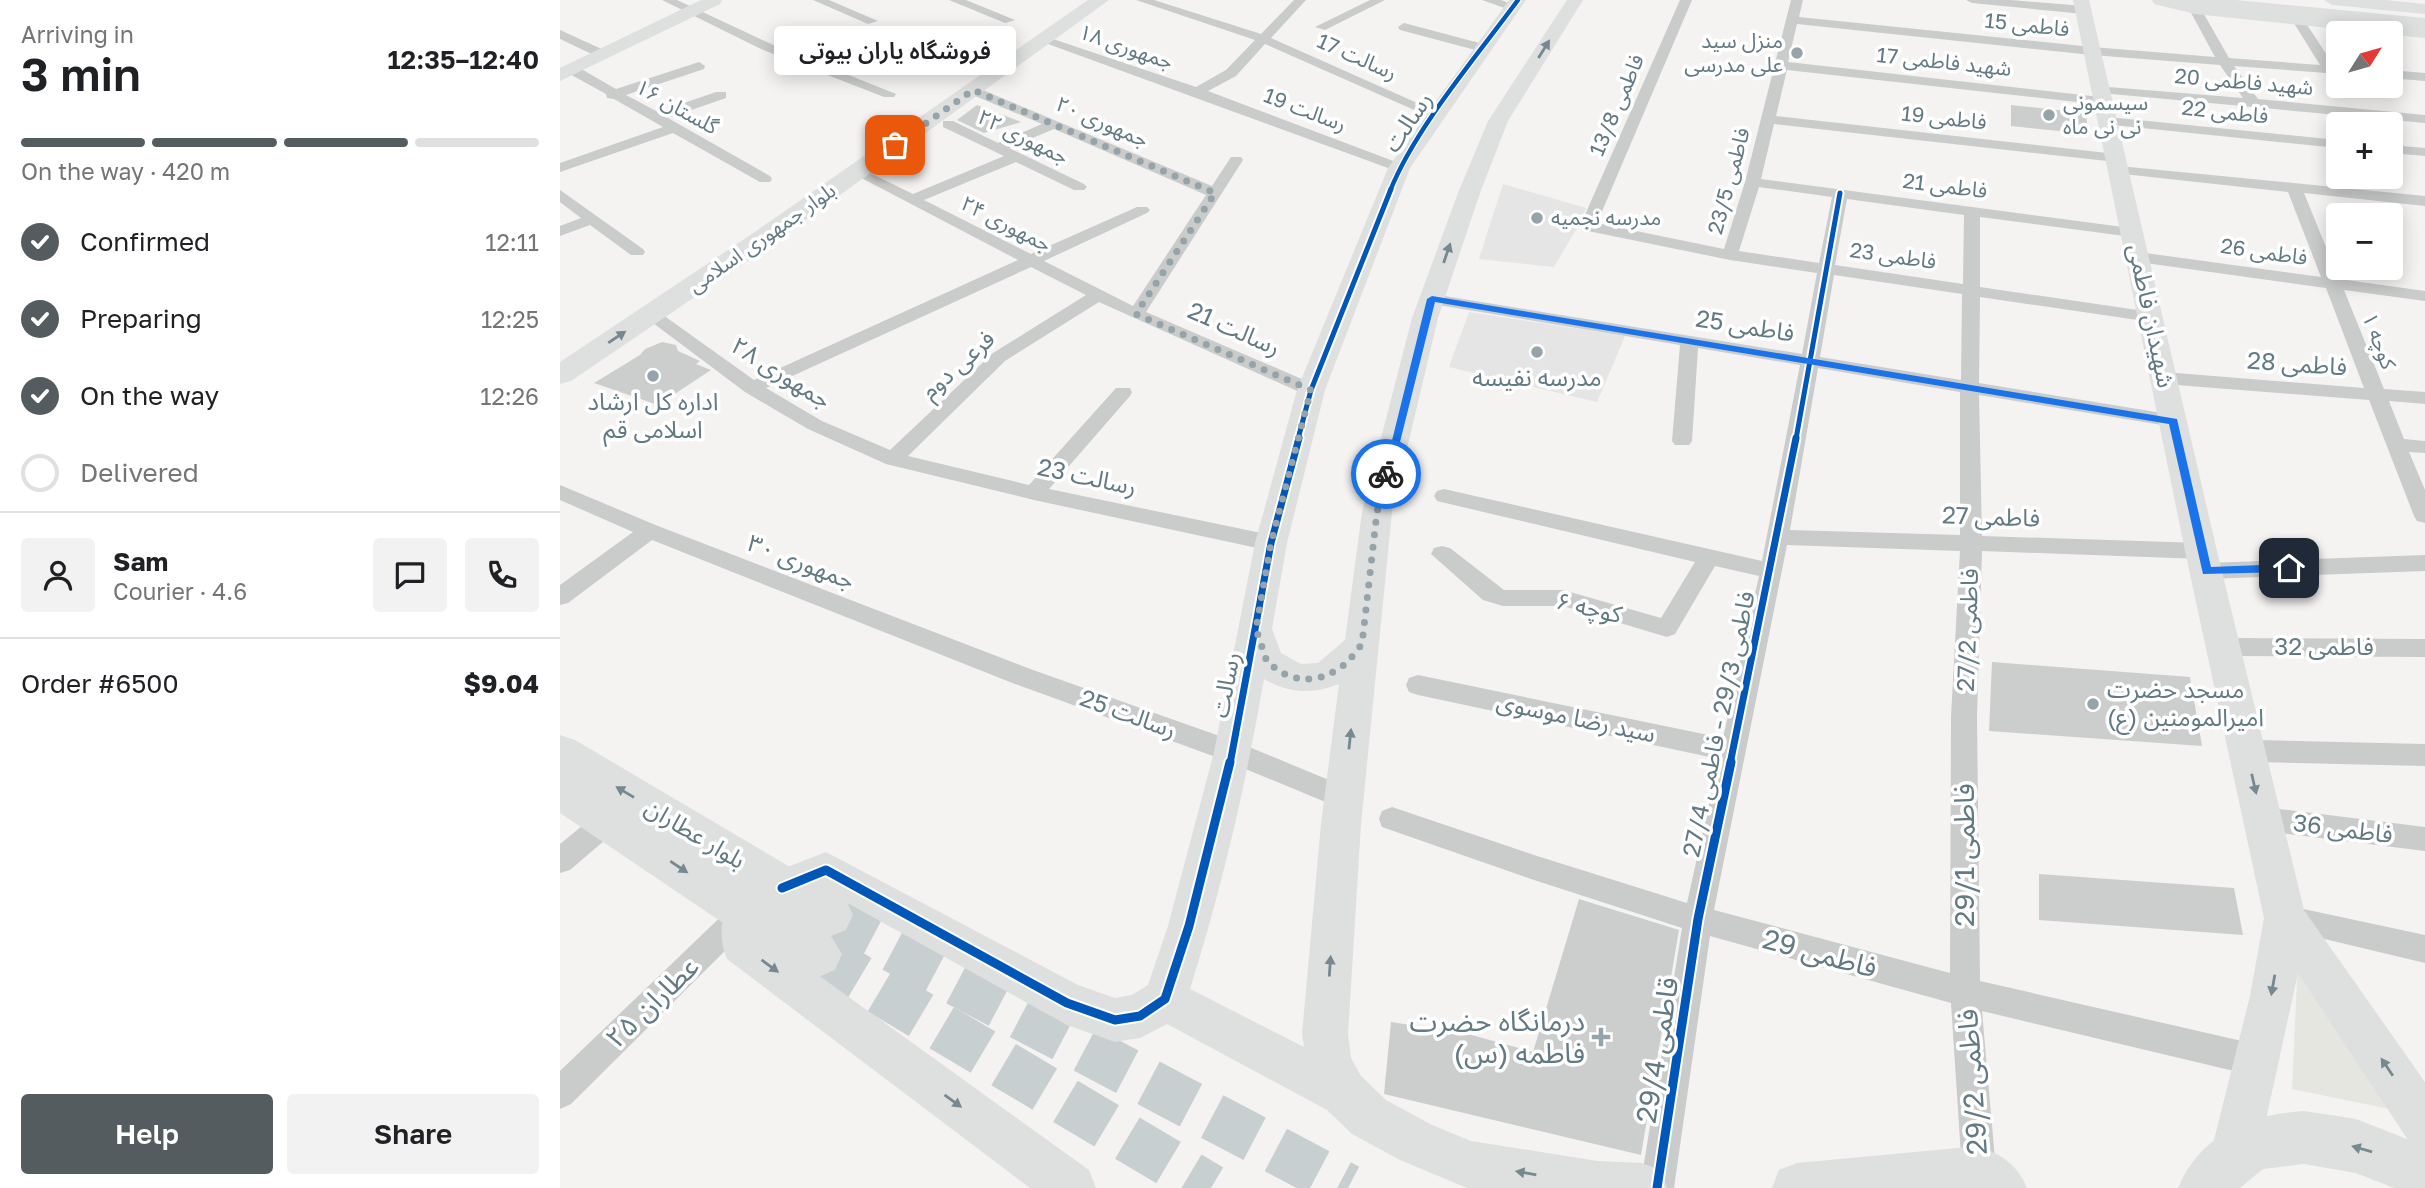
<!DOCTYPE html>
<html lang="en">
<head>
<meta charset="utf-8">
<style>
  :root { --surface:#fff; --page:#f2f2f2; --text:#202124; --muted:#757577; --line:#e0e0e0; --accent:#555c60 }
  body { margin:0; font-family:"Golos Text","Noto Sans Arabic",sans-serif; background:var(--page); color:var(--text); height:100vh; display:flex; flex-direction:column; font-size:26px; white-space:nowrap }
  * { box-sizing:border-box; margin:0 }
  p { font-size:23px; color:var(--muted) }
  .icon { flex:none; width:38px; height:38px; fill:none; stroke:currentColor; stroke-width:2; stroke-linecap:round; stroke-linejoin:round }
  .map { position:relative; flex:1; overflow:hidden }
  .drawer { display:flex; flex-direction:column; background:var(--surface); width:560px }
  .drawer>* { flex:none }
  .needle { width:46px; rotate:53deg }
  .buttons { position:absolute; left:1766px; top:21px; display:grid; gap:14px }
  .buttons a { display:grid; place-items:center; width:77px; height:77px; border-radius:7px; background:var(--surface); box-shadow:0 4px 18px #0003; font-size:35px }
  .pin { position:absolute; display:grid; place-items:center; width:60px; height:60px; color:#fff; margin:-30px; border-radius:14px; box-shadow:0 4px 10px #0006 }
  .courier { position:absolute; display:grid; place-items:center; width:70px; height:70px; margin:-35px; border:5px solid #1a73e8; border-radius:50%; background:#fff; color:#222; box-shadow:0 2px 9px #0007 }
  .bubble { position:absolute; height:49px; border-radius:7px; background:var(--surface); box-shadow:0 4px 18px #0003; font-size:23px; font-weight:600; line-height:49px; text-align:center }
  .overview em { font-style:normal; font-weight:600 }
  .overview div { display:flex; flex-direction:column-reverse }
  .overview { display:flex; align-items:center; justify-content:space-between; height:119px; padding:0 21px }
  h1 { font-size:46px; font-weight:600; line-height:52px }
  .bar { display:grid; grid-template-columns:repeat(4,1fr); gap:10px 7px; align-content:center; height:84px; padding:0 21px }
  .bar i { height:9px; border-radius:5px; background:var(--line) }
  .bar .current { background:var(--accent) }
  .bar p { grid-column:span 4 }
  .line { display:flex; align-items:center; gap:18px; padding:0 21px; border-top:2px solid var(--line) }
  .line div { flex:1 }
  .round { display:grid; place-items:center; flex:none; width:74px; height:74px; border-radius:7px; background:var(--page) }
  ol { padding:0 21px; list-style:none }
  li { display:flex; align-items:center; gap:21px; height:77px }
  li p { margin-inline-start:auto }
  li .icon { padding:7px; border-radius:50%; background:var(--accent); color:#fff; stroke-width:4 }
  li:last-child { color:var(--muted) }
  li i { width:38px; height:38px; border:4px solid var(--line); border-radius:50% }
  .primary-button { display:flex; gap:14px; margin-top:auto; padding:14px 21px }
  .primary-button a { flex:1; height:80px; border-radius:7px; background:var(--accent); color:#fff; font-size:28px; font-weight:600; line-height:80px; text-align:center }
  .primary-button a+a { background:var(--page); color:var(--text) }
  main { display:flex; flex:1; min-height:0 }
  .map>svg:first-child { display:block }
</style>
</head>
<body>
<main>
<section class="drawer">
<div class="overview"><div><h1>3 min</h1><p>Arriving in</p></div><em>12:35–12:40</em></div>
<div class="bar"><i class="current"></i><i class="current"></i><i class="current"></i><i></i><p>On the way · 420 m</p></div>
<ol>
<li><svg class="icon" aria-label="check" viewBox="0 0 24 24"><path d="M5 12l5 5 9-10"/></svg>Confirmed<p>12:11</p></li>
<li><svg class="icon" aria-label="check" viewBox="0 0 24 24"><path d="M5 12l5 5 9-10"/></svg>Preparing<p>12:25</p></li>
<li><svg class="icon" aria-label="check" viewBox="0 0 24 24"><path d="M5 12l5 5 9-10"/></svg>On the way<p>12:26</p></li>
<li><i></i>Delivered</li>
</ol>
<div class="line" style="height:126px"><a class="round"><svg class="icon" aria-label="person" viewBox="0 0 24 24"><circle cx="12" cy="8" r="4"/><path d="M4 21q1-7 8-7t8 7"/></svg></a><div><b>Sam</b><p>Courier · 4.6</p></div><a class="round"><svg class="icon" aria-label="chat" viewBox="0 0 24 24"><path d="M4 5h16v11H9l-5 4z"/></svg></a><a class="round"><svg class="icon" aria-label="phone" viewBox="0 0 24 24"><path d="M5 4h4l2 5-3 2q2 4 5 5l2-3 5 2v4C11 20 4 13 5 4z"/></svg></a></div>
<div class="line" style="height:91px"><div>Order #6500</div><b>$9.04</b></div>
<div class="primary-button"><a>Help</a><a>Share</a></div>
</section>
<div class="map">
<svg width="1865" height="1188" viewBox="0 0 1865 1188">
  <rect width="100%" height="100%" fill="#f4f3f1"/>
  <g fill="#e4e5e4">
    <path d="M943 184 1026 208 1017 228 994 267 919 259Z"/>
    <path d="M909 312 1065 336 1037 402 889 367Z"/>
  </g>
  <path fill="#e4e6df" d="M1738 959 1839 1111 1732 1089Z"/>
  <g fill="#cccecd">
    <path d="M417 105 461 122 424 133 397 120Z"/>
    <path d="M1451 105 1526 113 1528 134 1451 126Z"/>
    <path d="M102 342 116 345 118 351 140 361 136 364 151 370 98 405 34 383 80 355 85 349Z"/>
    <path d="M1432 662 1630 677 1642 746 1429 731Z"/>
    <path d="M1479 874 1674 888 1683 935 1479 920Z"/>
    <path d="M1019 899 1119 930 1081 1155 824 1094 831 1022 908 1034 973 1052Z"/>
  </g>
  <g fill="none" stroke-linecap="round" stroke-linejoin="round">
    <g stroke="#c8cfd0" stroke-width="48" stroke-dasharray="48 24" stroke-linecap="butt">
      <path d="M270 915 788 1188"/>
      <path d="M258 954 651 1188"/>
    </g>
    <g fill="#cacbcb" fill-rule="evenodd">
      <path d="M102 0H117L209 43 336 94 334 97H324L201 49Z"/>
      <path d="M253 0H269L318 21 308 24Z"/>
      <path d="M389 0H406L455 20 445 23Z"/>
      <path d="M576 0H594L701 34 734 0H746L711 38 882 114 875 118 870 117 705 44 676 76 648 91 844 165 846 168 844 171 839 172 477 40 479 37H487L636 87 666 70 695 40Z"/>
      <path d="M810 0H825L765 30 755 27Z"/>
      <path d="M922 0H941L959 7 953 11Z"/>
      <path d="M1120 0H1132L1037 223 1164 249 1185 182 1231 0H1243L1239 17 1532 47 1655 57 1629 9 1635 5 1641 9 1669 58 1760 65 1732 20 1738 16 1742 17 1774 66H1778V82H1771L1766 73 1674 66 1698 99 1865 115V123L1541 93 1534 89 1536 86 1683 98 1660 65 1532 55 1237 24 1228 62 1549 98 1551 101 1544 105 1227 70 1216 116 1556 154 1563 158 1556 162 1214 124 1201 179 1578 229 1580 232 1572 237 1420 217V287L1591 312 1600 317 1591 322 1420 297 1419 383 1614 415 1621 417 1624 421 1621 425 1614 427 1419 395 1422 536 1641 543 1649 546 1652 551 1649 556 1641 559 1422 551 1417 717 1420 981 1695 1044 1706 1049 1711 1060 1706 1071 1695 1076 1422 1011 1436 1171 1431 1183 1419 1188 1407 1183 1402 1171 1391 1003 1150 936 1114 1188H1080L1122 928 974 880 822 827 819 819 822 811 832 807 974 855 1127 903 1159 759 858 695 849 692 846 685 849 678 858 675 1163 738 1199 576 1155 566 1115 634 1107 637 1003 606H943L923 600 871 554 874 548 882 546 890 548 944 590H1003L1101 618 1135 562 877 501 874 496 877 491 884 489 1202 561 1240 365 1138 348 1132 441 1129 445H1115L1112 441 1120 345 872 304 863 299 872 294 1242 354 1257 273 1170 260 1028 231 1020 226ZM1199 187 1272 197 1259 263 1179 251ZM1287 199 1404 215 1403 284 1275 265ZM1274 275 1402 294 1401 380 1260 357ZM1258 368 1400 392V535L1230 530ZM1227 545 1400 551 1391 717 1390 973 1154 910Z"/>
      <path d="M1406 0H1451L1524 6 1530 10 1524 14 1412 3Z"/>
      <path d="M844 23 927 45 929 48 923 52 840 30 838 27Z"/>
      <path d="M0 30 46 51 48 54 46 57H38L0 39Z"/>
      <path d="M139 62 145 66 144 69 66 95 98 112 156 92H166V98L108 118 210 176 212 179 210 182H200L113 133 0 172V163L103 127 54 99 47 98 46 94 6 72V66H16L56 89Z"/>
      <path d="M1830 70 1865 73V81L1830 78Z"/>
      <path d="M413 86 652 186 671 157H681L683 160 586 312 758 386 760 390 751 396 744 394 539 302 445 361 348 456 469 485 556 388H570L572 392 570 396 489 489 711 535 719 538 722 543 719 548 711 551 474 500 326 464 248 429 185 392 81 314 90 309 96 310 194 380 458 260 290 172 297 168 302 169 353 194 444 156 383 127V121H393L438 143 482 124 408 93V87ZM494 129 646 195 573 306 484 261 587 213 590 210 587 207H577L471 254 364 200 456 162 514 190H524L527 187 524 184 449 148ZM471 267 526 295 433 353 330 450 262 421 206 388Z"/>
      <path d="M1548 117 1778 140V148L1543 124 1541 121Z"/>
      <path d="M1830 145 1865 148V156L1830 153Z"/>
      <path d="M1559 166 1865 196V206L1744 193 1779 279 1865 291V301L1784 290 1824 389 1865 392V404L1829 401 1844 439 1865 441V453L1849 452 1865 490V523L1857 521 1854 516 1809 400 1604 384 1595 378 1604 372 1804 388 1766 288 1578 262 1570 257 1578 252 1761 277 1728 192 1554 173 1552 170 1554 167Z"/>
      <path d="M0 190 83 249 85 252 83 255H71L30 225 0 236V226L21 218 0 202Z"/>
      <path d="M0 485 98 526 473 670 682 744 793 790 797 798 793 806 784 809 775 806 664 760 455 684 92 540 8 603 0 605V585L73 532 0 500Z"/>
      <path d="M1865 555V571L1647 579 1639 577 1636 571 1639 565 1647 563Z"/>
      <path d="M1664 638 1865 639V657L1664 656 1656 653 1652 647 1656 641Z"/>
      <path d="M1685 736 1697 740 1865 744V766L1697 762 1676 754 1672 747 1676 740Z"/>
      <path d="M1701 804 1719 809 1865 827V851L1719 833 1691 824 1688 816 1691 808Z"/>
      <path d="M49 808 59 812 62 820 59 828 10 870 0 873V844L39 812Z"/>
      <path d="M183 901 193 905 197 914 193 923 11 1104 0 1109V1071L173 905Z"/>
      <path d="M1725 905 1865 935V963L1715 927 1711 918 1715 909Z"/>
    </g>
    <g fill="#dedfdf" fill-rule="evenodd">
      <path d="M141 0H162L160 4 0 81V68Z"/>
      <path d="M949 0H966L850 168 765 390 727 543 712 629 721 653 741 664 758 663 785 640 802 512 852 318 898 193 928 121 1007 0H1023L948 121 920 193 878 318 832 512 801 824 788 1034 791 1058 801 1076 826 1100 872 1125 911 1141 1038 1161 1082 1163 1100 1170 1107 1188H907L840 1160 792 1134 767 1110 607 1024 580 1038 555 1042 507 1025 264 890 222 907 207 901 201 888 207 875 266 852 518 985 555 998 572 995 588 985 608 926 654 752 695 543 737 390 828 168ZM704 679C729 693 753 695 779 684L761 824 742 1034 744 1047 630 989C662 887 686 784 704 679Z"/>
      <path d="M1513 0H1529L1657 551 1744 910 1865 1082V1147L1848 1140 1738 973 1698 1156 1691 1173 1674 1180 1657 1173 1650 1156 1690 996 1704 918 1625 551Z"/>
      <path d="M1592 0H1620L1635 4 1865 28V38L1635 14 1594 4Z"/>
      <path d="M1764 0H1825L1865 4V14L1772 5Z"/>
      <path d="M185 893 200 898 206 912 204 936 529 1170 536 1188H470L167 959C158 939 161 918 170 898Z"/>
      <path d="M1419 1146C1443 1156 1457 1164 1467 1188H1212L1219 1170 1237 1163Z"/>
    </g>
    <g fill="#dedfdf" fill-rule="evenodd">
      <path d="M528 0H549L207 248 11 381 0 384V362L189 236Z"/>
      <path d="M1609 0H1676L1865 18V30L1618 6Z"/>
      <path d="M0 735 15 740 286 900 293 915 286 930 271 936 282 954 275 970 258 977 241 970 169 927 0 813Z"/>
      <path d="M1744 1111 1796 1119 1865 1146V1188H1834L1796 1173 1744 1164 1703 1169 1680 1188H1618C1640 1135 1689 1114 1744 1111Z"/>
    </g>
    <defs>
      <path id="cycleway-far3" d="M830 191C855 128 917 56 958 0"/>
      <g id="cycleway-far2">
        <path d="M738 439 751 390 831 189"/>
        <path d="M1236 439 1280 193"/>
      </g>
      <g id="cycleway-far1">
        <path d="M670 764 711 543 739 438"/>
        <path d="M1170 764 1236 438"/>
      </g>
      <g id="cycleway">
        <path d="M222 888 266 870 507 1003 555 1020 580 1016 605 999 629 926 670 762"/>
        <path d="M1097 1188 1138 919 1171 762"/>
      </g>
    </defs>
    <use href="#cycleway-far3" stroke="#fff" stroke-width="7"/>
    <use href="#cycleway-far2" stroke="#fff" stroke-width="9"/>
    <use href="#cycleway-far1" stroke="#fff" stroke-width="11"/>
    <use href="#cycleway" stroke="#fff" stroke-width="13"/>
    <use href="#cycleway-far3" stroke="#0057b8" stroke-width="4.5"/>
    <use href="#cycleway-far2" stroke="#0057b8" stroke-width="5"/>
    <use href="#cycleway-far1" stroke="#0057b8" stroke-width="7"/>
    <use href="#cycleway" stroke="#0057b8" stroke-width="9"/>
  </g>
  <defs><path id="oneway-solid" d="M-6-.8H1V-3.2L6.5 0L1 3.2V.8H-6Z" transform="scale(1.75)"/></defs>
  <g fill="#758991">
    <use href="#oneway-solid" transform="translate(984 49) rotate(-58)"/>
    <use href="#oneway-solid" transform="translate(887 253) rotate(-71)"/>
    <use href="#oneway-solid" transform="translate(57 337) rotate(-34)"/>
    <use href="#oneway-solid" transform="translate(790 739) rotate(-84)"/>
    <use href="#oneway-solid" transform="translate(1694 784) rotate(77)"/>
    <use href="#oneway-solid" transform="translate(65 792) rotate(-149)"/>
    <use href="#oneway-solid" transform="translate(119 867) rotate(34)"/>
    <use href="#oneway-solid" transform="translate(210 966) rotate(36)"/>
    <use href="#oneway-solid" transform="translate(770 966) rotate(-86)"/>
    <use href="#oneway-solid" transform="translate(1713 985) rotate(100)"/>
    <use href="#oneway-solid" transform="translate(1827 1067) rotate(-124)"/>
    <use href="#oneway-solid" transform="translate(393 1101) rotate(36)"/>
    <use href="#oneway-solid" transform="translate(1802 1149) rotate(-164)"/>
    <use href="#oneway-solid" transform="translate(966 1173) rotate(-170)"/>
  </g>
  <path fill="#1a73e8" d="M872 296 1617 419 1651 567 1729 564 1734 568 1729 572 1643 574 1609 424 875 302 832 474 823 477 867 299Z"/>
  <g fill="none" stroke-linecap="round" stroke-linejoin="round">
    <path stroke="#95a4aa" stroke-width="7" stroke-dasharray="0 12.6" d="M335 145 413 90 655 193 576 314 751 390 711 543 696 629 707 662 722 673 742 680 767 676 787 663 802 644 817 512 826 474"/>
  </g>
  <g fill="#95a4aa" stroke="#fff" stroke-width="2.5">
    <circle cx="1237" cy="53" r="7"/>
    <circle cx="1489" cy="115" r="7"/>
    <circle cx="977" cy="218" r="7"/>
    <circle cx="977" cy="352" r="7"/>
    <circle cx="93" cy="376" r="7"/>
    <circle cx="1533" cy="704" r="7"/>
    <path d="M1037.5 1026.5h7v7h7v7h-7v7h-7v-7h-7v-7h7z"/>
  </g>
  <g text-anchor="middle" stroke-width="7" stroke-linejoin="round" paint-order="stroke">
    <g font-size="21" fill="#627a83" stroke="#fff">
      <text transform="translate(1467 25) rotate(6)" y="7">فاطمی 15</text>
      <text transform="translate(566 47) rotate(19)" y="7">جمهوری ۱۸</text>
      <text transform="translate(797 57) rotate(24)" y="7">رسالت 17</text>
      <text transform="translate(1384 62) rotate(6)" y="7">شهید فاطمی 17</text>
      <text transform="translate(1684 82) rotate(5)" y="7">شهید فاطمی 20</text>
      <text transform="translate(1057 105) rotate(-67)" y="7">فاطمی 13/8</text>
      <text transform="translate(117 107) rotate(29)" y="7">گلستان ۱۶</text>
      <text transform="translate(745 110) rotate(21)" y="7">رسالت 19</text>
      <text transform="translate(1665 112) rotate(6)" y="7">فاطمی 22</text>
      <text transform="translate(1384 118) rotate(6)" y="7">فاطمی 19</text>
      <text transform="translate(542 122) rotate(23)" y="7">جمهوری ۲۰</text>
      <text transform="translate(463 137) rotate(26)" y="7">جمهوری ۲۲</text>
      <text transform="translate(1169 181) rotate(-75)" y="7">فاطمی 23/5</text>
      <text transform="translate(1385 186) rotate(7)" y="7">فاطمی 21</text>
      <text transform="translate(446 224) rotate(27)" y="7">جمهوری ۲۴</text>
      <text transform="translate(202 238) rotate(-35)" y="7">بلوار جمهوری اسلامی</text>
      <text transform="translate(1704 252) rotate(8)" y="7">فاطمی 26</text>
      <text transform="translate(1333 256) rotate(8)" y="7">فاطمی 23</text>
      <text transform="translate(1819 341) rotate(69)" y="7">کوچه ۱</text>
    </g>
    <g font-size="21" fill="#627a83" stroke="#fff" text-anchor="start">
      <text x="1223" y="48" text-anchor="end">منزل سید<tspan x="1223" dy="24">علی مدرسی</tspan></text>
      <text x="1503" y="110">سیسمونی<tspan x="1503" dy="24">نی نی ماه</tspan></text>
      <text x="991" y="225">مدرسه نجمیه</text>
    </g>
    <g font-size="24" fill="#627a83" stroke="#fff">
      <text transform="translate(848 122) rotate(-56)" y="8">رسالت</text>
      <text transform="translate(1591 316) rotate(78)" y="8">شهیدان فاطمی</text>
      <text transform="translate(1185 326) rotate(9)" y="8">فاطمی 25</text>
      <text transform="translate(674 329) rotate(24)" y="8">رسالت 21</text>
      <text transform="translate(1737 364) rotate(4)" y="8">فاطمی 28</text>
      <text transform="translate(398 365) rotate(-42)" y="8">فرعی دوم</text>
      <text transform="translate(221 373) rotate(32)" y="8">جمهوری ۲۸</text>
      <text transform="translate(527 477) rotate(12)" y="8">رسالت 23</text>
      <text transform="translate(1431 517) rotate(2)" y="8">فاطمی 27</text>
      <text transform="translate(241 562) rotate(21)" y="8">جمهوری ۳۰</text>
      <text transform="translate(1029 608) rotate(13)" y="8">کوچه ۶</text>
      <text transform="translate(1408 630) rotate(-88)" y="8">فاطمی 27/2</text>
      <text x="1764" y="655">فاطمی 32</text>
      <text transform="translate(666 685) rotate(-79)" y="8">رسالت</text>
      <text transform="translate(568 714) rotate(20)" y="8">رسالت 25</text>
      <text transform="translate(1016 718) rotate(12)" y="8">سید رضا موسوی</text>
      <text transform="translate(1159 724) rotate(-78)" y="8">فاطمی 29/3 - فاطمی 27/4</text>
      <text transform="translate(1783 829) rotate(7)" y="8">فاطمی 36</text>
      <text transform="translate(135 834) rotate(31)" y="8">بلوار عطاران</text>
    </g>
    <g font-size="24" fill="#627a83" stroke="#fff">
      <text x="977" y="386">مدرسه نفیسه</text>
      <text x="93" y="410">اداره کل ارشاد<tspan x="93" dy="28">اسلامی قم</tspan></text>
      <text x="1547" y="698" text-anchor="start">مسجد حضرت<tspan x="1547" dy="28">امیرالمومنین (ع)</tspan></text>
    </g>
    <g font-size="28" fill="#627a83" stroke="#fff">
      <text transform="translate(1404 855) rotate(-90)" y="10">فاطمی 29/1</text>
      <text transform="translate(1260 953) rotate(15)" y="10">فاطمی 29</text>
      <text transform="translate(92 1002) rotate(-44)" y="10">عطاران ۲۵</text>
      <text transform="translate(1097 1050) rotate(-81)" y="10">قاطمی 29/4</text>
      <text transform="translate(1412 1082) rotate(-94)" y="10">فاطمی 29/2</text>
    </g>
    <g font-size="28" fill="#627a83" stroke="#fff" text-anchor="end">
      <text x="1025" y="1031">درمانگاه حضرت<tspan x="1025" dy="32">فاطمه (س)</tspan></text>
    </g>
  </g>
</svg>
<div class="buttons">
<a><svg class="needle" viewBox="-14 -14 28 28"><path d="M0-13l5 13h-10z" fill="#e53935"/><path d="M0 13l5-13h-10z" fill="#757577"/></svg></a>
<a>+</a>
<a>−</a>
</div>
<div class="pin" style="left:335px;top:145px;background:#ea580c"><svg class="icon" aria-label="bag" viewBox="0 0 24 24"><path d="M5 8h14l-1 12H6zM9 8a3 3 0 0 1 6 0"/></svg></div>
<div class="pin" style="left:1729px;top:568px;background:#1f2937"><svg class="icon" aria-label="home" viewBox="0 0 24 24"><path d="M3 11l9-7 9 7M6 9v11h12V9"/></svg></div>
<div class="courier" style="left:826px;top:474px"><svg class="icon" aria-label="bike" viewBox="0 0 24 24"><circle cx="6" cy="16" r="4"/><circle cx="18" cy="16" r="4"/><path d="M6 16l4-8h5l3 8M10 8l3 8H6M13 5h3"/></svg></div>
<div class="bubble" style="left:214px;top:26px;width:242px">فروشگاه یاران بیوتی</div>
</div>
</main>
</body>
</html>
